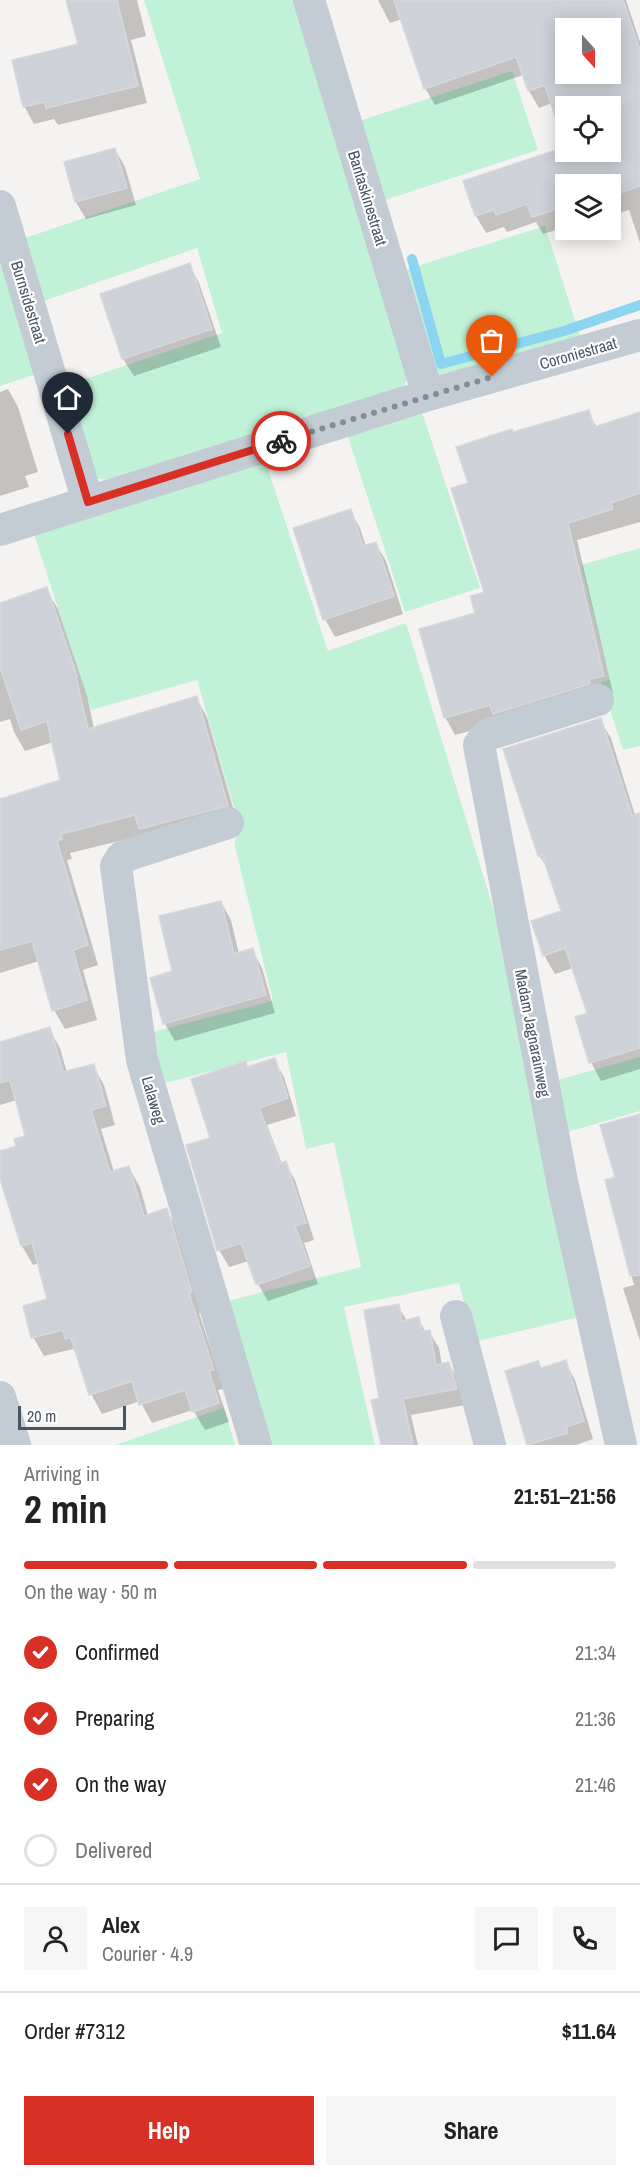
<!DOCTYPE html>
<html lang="en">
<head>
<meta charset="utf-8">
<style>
  :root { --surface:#fff; --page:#f6f6f6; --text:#222; --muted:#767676; --line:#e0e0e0; --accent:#d93025 }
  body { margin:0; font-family:"Archivo Narrow",sans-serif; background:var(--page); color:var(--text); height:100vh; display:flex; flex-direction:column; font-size:22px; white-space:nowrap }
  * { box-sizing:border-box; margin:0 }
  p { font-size:20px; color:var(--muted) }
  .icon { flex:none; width:33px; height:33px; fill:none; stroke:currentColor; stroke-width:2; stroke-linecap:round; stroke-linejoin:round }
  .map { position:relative; height:1445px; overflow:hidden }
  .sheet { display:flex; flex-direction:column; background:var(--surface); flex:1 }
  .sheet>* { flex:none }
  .needle { width:39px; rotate:159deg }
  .tools { position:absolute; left:555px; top:18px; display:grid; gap:12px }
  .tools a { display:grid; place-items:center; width:66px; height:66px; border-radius:0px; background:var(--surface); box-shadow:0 3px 15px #0003; font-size:30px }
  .scale { position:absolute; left:18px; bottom:15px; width:108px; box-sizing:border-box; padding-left:6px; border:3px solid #495461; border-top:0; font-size:16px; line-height:21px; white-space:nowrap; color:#495461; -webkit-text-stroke:4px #fff; paint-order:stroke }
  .pin { position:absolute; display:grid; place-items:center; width:51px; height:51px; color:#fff; margin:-62px -26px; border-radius:50% 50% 50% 0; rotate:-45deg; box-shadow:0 0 6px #0007 }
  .pin .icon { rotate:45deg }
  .courier { position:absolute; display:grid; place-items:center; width:60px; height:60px; margin:-30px; border:4px solid #d93025; border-radius:50%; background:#fff; color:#222; box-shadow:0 2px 8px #0007 }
  .head em { font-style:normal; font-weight:700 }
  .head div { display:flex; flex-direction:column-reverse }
  .head { display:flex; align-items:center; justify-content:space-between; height:102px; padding:0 24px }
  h1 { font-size:39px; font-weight:700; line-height:45px }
  .bar { display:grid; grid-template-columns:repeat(4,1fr); gap:9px 6px; align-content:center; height:72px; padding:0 24px }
  .bar i { height:8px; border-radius:4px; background:var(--line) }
  .bar .selected { background:var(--accent) }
  .bar p { grid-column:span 4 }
  .line { display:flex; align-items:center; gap:15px; padding:0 24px; border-top:2px solid var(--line) }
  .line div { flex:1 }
  .round { display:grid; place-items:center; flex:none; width:63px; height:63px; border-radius:0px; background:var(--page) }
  ol { padding:0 24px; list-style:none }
  li { display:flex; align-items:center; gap:18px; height:66px }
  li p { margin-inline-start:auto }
  li .icon { padding:6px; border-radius:50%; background:var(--accent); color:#fff; stroke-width:4 }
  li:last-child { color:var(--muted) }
  li i { width:33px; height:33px; border:3px solid var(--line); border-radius:50% }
  .cta { display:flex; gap:12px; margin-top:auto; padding:12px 24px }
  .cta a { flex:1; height:69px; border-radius:0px; background:var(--accent); color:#fff; font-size:24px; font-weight:700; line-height:69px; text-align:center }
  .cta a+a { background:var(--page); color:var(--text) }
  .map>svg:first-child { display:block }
</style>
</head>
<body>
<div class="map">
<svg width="640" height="1445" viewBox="0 0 640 1445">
  <rect width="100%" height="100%" fill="#f5f3f2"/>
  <g fill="#c1f2d7">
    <path d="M144 0H301L409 367 407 380 401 390 107 480 96 478 61 387 222 333 197 248 38 303 19 240 200 179Z"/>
    <path d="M512 71 538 150 379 202 353 123Z"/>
    <path d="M545 226 582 342 435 379 401 271Z"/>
    <path d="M0 238 40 373 0 386Z"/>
    <path d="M421 409 480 588 405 612 347 434Z"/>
    <path d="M265 460 328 651 406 623 500 930 579 1317 474 1342 459 1283 344 1307 375 1445H264L224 1302 361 1267 334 1142 306 1149 286 1052 161 1084 148 1033 273 1001 234 843 240 828 197 680 91 710 33 531Z"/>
    <path d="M640 548V746L623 750 601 682 610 679 581 565Z"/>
    <path d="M640 1057V1111L564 1133 554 1081Z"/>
    <path d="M224 1408 235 1445H115L223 1408Z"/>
  </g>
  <g fill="#0003" fill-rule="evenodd">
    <path d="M67 0H137L146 36 131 40 147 103 58 125 54 119 34 124 24 106 80 45Z"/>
    <path d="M378 0H626L640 42V243L629 210 610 216V184H566V227L543 234 536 222 507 232 504 227 486 233 476 216 566 152H610V106H566L552 103 539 108 529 91 523 75 435 105 425 88 402 19 390 23ZM566 28H610V74H566Z"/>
    <path d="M115 149 125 167 136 205 86 219 76 202 65 163Z"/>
    <path d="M189 265 199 283 221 347 134 376 123 359 102 295Z"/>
    <path d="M8 389 18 407 38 472 25 476 29 487 0 496V392Z"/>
    <path d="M588 411 597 428 640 414V522L577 540 613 693 455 735 445 717 477 614 486 593 470 484 513 434Z"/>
    <path d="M350 510 360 528 366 547 376 544 386 561 403 614 335 637 325 619Z"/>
    <path d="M46 589 58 609 87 696 94 728 196 698 207 717 238 825 144 835 70 853 72 859 67 860 98 965 83 970 97 1020 65 1029 54 1010 39 961 0 973V800L62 781 53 742 25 751 14 732 10 719 0 722V605Z"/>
    <path d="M600 720 611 738 635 815 640 814V1069L601 1081 591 1062 588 1014 573 968 555 974 544 955 563 912 551 875 539 855Z"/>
    <path d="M221 902 231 920 239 954 252 950 262 968 275 1013 175 1041 165 1024 152 979 174 972Z"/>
    <path d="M49 1029 60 1048 67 1073 93 1066 104 1085 115 1125 101 1129 114 1172 129 1168 140 1187 148 1216 166 1209 177 1228 202 1312 199 1313 224 1389 218 1390 229 1422 205 1430 193 1410 152 1423 140 1401 102 1414 91 1394 79 1357 73 1349 44 1356 33 1337 49 1301 39 1263 33 1265 22 1246 0 1174V1153L18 1147 27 1137 17 1100 0 1105V1044Z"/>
    <path d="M274 1060 284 1077 296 1116 267 1125 282 1164 285 1163 295 1180 314 1240 304 1243 318 1284 268 1301 258 1284 249 1261 229 1267 219 1250 188 1146 212 1139 245 1063 248 1068Z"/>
    <path d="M640 1115V1341L623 1288 634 1285 607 1181 617 1178Z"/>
    <path d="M398 1306 407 1321 418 1319 426 1332 429 1331 439 1348 442 1365 449 1364 458 1380 465 1405 411 1415 418 1445H385L381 1399Z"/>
    <path d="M565 1362 575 1380 593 1439 576 1445H529L507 1372 542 1369Z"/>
  </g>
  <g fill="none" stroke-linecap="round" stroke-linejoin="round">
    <path stroke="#8cd5f1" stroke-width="10" d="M412 259 441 364 564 331 640 305"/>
  </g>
  <g fill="#ced1d8" stroke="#d6d8de" stroke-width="1.5" fill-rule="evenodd">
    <path d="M66 0H117L138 86 46 108 45 102 23 107 12 60 78 44Z"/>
    <path d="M394 0H623L640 50V186L610 196V184H566V206L532 217 527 204 496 215 494 210 475 216 463 181 565 147 545 85 528 91 516 57 424 89ZM566 28H610V74H566ZM566 106H610V152H566Z"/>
    <path d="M115 148 127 188 75 202 64 162Z"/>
    <path d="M190 263 212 329 122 359 100 294Z"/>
    <path d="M589 410 594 427 640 412V493L611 503 613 509 568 523 604 676 589 679 590 684 493 714 490 705 444 718 419 629 475 613 470 596 484 592 451 488 468 483 456 447 512 429 513 432Z"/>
    <path d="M351 509 363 546 376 542 394 596 323 620 293 528Z"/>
    <path d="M47 587 77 676 76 677 88 729 197 696 228 806 139 829 135 815 61 834 62 839 57 841 88 945 73 950 87 1000 52 1011 32 941 0 950V799L60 780 47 721 21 730 0 667V603Z"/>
    <path d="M601 718 632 815 640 813V1048L589 1063 575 1017 587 1013 565 948 543 956 531 921 561 911 542 855 538 856 503 749Z"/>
    <path d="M221 901 234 954 253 948 266 995 163 1024 150 978 172 971 159 916Z"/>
    <path d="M50 1027 63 1072 94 1064 106 1106 91 1110 110 1172 129 1166 144 1216 167 1208 192 1292 189 1293 214 1370 209 1371 219 1403 192 1412 185 1390 139 1405 132 1381 89 1395 71 1338 65 1339 63 1330 31 1338 23 1306 47 1299 32 1243 21 1246 0 1179V1151L16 1146 14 1139 25 1136 10 1080 0 1083V1042Z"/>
    <path d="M275 1058 288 1098 259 1108 280 1163 286 1161 306 1223 295 1226 310 1266 256 1285 241 1243 217 1251 186 1145 210 1138 191 1079 246 1061 247 1067Z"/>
    <path d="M640 1114V1275L630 1276 605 1180 615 1177 600 1125Z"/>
    <path d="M399 1304 402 1321 419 1317 422 1331 430 1330 436 1365 449 1362 457 1389 403 1399 413 1445H381L371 1400 379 1398 364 1310Z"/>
    <path d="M566 1360 584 1421 566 1427 568 1433 527 1445 505 1371 538 1361 541 1368Z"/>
  </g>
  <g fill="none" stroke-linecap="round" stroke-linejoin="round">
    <g stroke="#c3ccd4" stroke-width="32">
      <path d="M309 0 428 395"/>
      <path d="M0 206 88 502"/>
      <path d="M0 530 428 395 640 335"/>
      <path d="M598 700 487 735 479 745 563 1186 621 1445"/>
      <path d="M228 823 122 857 116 866 142 1060 256 1445"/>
      <path d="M456 1316 490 1445"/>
      <path d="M0 1397 15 1445"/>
    </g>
  </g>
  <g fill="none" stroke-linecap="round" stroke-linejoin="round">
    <path stroke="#858c94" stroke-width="6" stroke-dasharray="0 10.8" d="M281 441 492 377"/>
    <path stroke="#d93025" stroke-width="8" d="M68 434 88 502 281 441"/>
  </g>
  <g text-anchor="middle" stroke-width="4.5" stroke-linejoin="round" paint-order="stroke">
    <g font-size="16" fill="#495461" stroke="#fff">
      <text transform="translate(368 198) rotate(73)" y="6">Bantaskinestraat</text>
      <text transform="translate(29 302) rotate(73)" y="6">Burnsidestraat</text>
      <text transform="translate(578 353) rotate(-16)" y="6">Coroniestraat</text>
      <text transform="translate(533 1033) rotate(79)" y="6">Madam Jagnarainweg</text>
      <text transform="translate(154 1100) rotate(74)" y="6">Lalaweg</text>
    </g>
  </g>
</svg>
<div class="tools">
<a><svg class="needle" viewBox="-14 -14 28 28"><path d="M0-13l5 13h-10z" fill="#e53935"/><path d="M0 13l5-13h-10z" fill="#767676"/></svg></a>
<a><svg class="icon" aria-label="locate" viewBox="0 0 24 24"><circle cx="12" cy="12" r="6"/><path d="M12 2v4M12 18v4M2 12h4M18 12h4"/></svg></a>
<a><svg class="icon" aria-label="layers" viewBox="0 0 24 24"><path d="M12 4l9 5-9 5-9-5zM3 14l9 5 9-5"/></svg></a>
</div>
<div class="scale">20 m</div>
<div class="pin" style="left:492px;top:377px;background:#ea580c"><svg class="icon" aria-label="bag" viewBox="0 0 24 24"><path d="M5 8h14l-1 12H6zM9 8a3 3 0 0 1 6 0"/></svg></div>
<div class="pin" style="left:68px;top:434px;background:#1f2937"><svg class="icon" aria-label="home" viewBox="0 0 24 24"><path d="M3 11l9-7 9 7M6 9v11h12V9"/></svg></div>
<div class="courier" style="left:281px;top:441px"><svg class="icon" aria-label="bike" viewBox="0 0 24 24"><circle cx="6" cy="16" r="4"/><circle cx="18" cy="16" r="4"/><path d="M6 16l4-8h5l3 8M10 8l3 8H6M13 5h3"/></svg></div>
</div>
<section class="sheet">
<div class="head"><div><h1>2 min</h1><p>Arriving in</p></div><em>21:51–21:56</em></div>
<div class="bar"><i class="selected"></i><i class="selected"></i><i class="selected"></i><i></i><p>On the way · 50 m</p></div>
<ol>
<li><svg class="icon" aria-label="check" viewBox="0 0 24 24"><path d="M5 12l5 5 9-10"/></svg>Confirmed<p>21:34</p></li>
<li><svg class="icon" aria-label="check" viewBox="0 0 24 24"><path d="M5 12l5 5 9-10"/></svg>Preparing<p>21:36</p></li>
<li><svg class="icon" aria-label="check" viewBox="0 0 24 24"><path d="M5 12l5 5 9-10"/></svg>On the way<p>21:46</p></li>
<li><i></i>Delivered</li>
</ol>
<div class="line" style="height:108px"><a class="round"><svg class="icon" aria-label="person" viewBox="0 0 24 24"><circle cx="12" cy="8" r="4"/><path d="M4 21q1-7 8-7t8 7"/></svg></a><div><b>Alex</b><p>Courier · 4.9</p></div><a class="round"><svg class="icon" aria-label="chat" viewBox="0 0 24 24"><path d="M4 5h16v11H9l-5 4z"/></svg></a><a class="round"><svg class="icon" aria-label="phone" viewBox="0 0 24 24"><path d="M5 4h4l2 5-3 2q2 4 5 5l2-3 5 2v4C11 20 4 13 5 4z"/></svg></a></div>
<div class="line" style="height:78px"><div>Order #7312</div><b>$11.64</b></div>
<div class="cta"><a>Help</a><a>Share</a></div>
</section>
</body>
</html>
